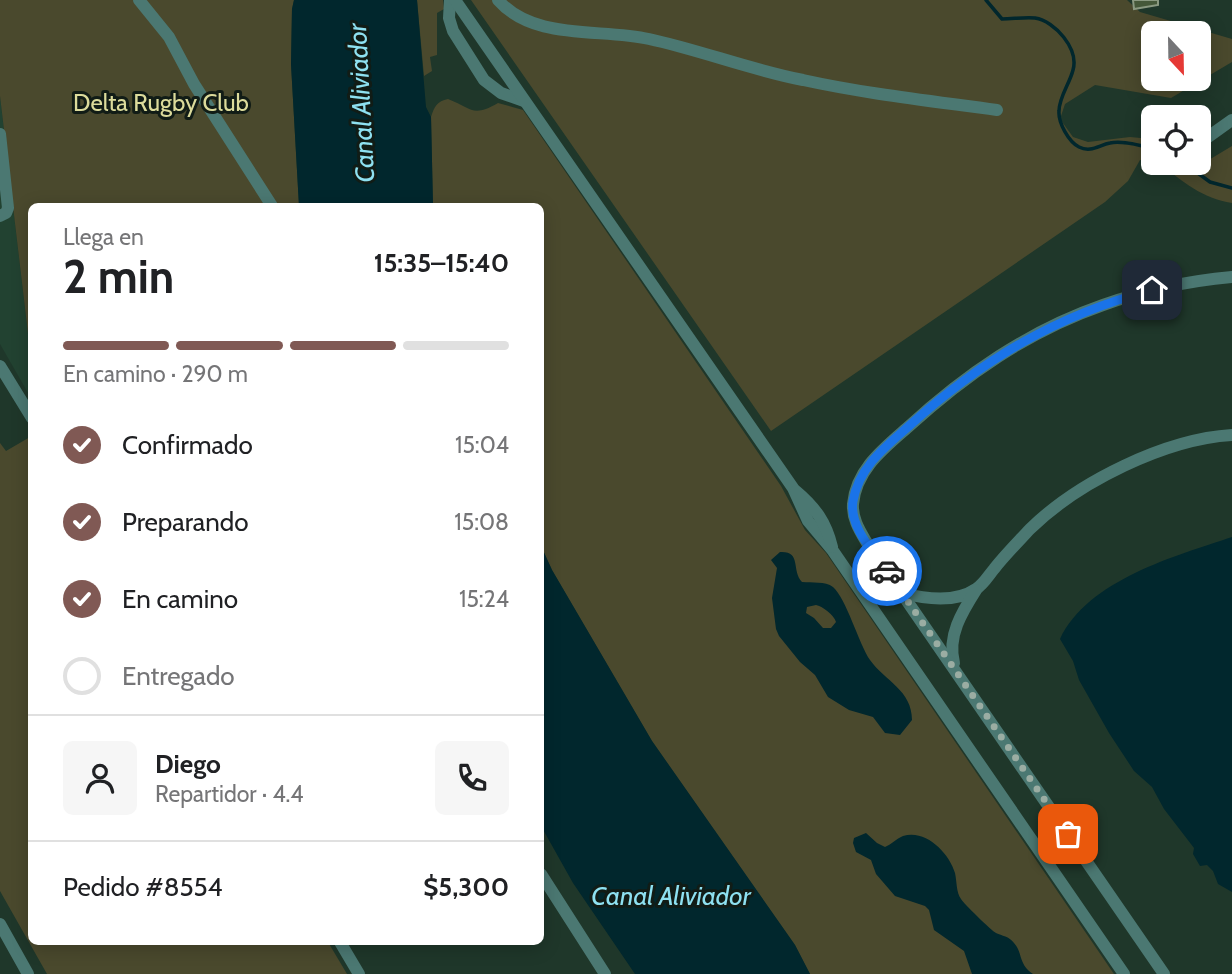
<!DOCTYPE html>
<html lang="es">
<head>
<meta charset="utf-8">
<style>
  :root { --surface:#fff; --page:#f6f6f6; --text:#202124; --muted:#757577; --line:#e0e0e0; --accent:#805954 }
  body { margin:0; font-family:Cabin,sans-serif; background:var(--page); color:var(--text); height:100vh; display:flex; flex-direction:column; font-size:26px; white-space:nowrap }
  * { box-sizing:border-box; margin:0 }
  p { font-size:23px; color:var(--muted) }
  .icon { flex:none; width:38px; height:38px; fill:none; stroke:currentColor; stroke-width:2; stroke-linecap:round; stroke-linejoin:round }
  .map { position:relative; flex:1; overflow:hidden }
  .drawer { position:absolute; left:28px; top:203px; width:516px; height:742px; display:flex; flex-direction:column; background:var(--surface); border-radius:10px; box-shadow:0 4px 18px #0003 }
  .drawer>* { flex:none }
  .needle { width:46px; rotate:158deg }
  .fabs { position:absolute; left:1141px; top:21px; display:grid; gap:14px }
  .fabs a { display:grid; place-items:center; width:70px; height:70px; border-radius:10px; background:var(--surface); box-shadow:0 4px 18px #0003; font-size:35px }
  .pin { position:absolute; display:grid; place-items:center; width:60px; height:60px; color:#fff; margin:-30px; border-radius:14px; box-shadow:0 4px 10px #0006 }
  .courier { position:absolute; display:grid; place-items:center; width:70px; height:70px; margin:-35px; border:5px solid #1a73e8; border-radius:50%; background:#fff; color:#222; box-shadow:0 2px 9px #0007 }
  .overview em { font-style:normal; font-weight:700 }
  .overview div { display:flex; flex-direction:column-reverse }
  .overview { display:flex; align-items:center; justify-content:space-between; height:119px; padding:0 35px }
  h1 { font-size:46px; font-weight:700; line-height:52px }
  .bar { display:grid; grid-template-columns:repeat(4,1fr); gap:10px 7px; align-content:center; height:84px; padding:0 35px }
  .bar i { height:9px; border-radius:5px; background:var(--line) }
  .bar .current { background:var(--accent) }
  .bar p { grid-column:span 4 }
  .line { display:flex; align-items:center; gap:18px; padding:0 35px; border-top:2px solid var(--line) }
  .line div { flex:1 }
  .round { display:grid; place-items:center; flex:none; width:74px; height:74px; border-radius:10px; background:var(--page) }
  ol { padding:0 35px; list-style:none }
  li { display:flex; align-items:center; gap:21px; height:77px }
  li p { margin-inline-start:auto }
  li .icon { padding:7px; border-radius:50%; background:var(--accent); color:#fff; stroke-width:4 }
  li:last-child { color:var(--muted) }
  li i { width:38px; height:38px; border:4px solid var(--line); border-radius:50% }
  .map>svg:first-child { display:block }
</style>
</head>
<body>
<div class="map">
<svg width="1232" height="974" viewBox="0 0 1232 974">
  <rect width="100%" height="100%" fill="#1f372a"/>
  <path fill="#224231" d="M0 96 31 359V398L0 344Z"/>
  <g fill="#4a492d" fill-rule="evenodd">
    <path d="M0 0H294L292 9 291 64 299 206H32L31 359 0 96Z"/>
    <path d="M417 0H443L444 9 437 13V55L430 57 432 71 424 76Z"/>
    <path d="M471 0H1127L1140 12 1232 39V62L1171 98 1095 85 1065 104 1060 119 1073 137 1088 142 1130 137 1151 139 1153 140V161L1140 160 1128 181 1105 202 771 431ZM1153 33H1199V79H1153Z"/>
    <path d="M448 99C472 108 472 118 498 103L523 110 781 486 805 530 826 553 1114 974H810L795 945 652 741 552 570 541 546V206H433L431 117C434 107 437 101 448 99Z"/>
    <path d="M1232 146V203C1203 199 1182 181 1159 163H1192L1197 167Z"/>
    <path d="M30 437 32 942H328L347 974H47L0 891V443L6 451Z"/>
  </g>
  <g fill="#01272d" fill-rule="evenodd">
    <path d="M294 0H417L426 107 431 117 433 206H299L291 64 292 9Z"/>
    <path d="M1232 537V892L1218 884 1213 871 1207 865 1200 866 1193 854 1194 848 1164 809 1152 787 1134 771 1109 733 1079 680 1073 661 1060 639C1088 580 1175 556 1232 537Z"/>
    <path d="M541 546 552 570 652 741 795 945 810 974H635L573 883 541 826Z"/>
    <path d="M780 552C802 551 791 570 802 582 812 583 825 581 833 587 846 598 859 644 870 660 885 681 912 690 912 720L900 735 885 733 873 717 849 710 828 697 815 675 800 662 779 636 776 629 772 598 777 568 771 560ZM816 605C822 606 834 615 836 622L831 628H823L814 618 806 613 807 607Z"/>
    <path d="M866 833 877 843 885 847C892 844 896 839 903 836 926 829 949 853 955 873 957 882 956 892 961 899 963 903 992 931 996 933 1002 936 1009 936 1014 943 1023 953 1018 964 1033 974H972L964 951 934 930 929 910 925 906 895 896 876 874 871 860 856 852 853 843 854 838Z"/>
  </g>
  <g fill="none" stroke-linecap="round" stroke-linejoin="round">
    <g stroke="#01272d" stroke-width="3.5">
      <path d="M986 0 1002 19C1013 19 1024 17 1035 18 1055 21 1079 49 1073 70 1070 83 1059 97 1059 111 1058 123 1069 142 1079 147 1091 153 1099 145 1110 143 1123 140 1140 146 1153 148"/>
      <path d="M1184 163 1210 182 1232 188"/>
    </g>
  </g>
  <path fill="#455839" stroke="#8a9981" stroke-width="2" d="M1133 0H1158V5L1134 9Z"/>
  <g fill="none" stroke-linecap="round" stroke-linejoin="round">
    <g stroke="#4b7872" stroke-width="12">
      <path d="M139 0 169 37 194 84 272 206"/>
      <path d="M450 0 449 18 453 31 484 80 501 93 524 101"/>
      <path d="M455 0 793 488 808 521 833 551 1124 974"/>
      <path d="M498 0C534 41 600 28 649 39 700 50 751 70 803 80 867 94 932 101 997 110"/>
      <path d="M0 134 8 208 6 213 0 216"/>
      <path d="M1208 137 1232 120"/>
      <path d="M0 366 32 418"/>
      <path d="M796 491C815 507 826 522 832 547"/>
      <path d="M903 593C925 599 956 603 976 589 983 585 989 575 994 569 1005 555 1018 542 1030 529 1078 482 1165 439 1232 435"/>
      <path d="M954 663C947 636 962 612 976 590"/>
      <path d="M541 874 605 974"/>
      <path d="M0 924 28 974"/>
      <path d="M340 942 359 974"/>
      <path d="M1164 974 867 543C860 531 852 519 853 504 856 470 883 449 907 428 965 375 1028 331 1103 305 1145 290 1188 281 1232 277"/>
    </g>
  </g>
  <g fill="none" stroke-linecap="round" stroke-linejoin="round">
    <path stroke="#9bada3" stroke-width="7" stroke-dasharray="0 12.6" d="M887 571 1068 834"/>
    <path stroke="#1a73e8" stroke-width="9" d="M887 571C873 551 849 527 853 501 859 467 885 447 909 426 982 360 1057 315 1152 290"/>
  </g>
  <g text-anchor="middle" stroke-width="6" stroke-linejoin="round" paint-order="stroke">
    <g font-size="24" fill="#dcdb9b" stroke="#111c16">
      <text x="161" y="111">Delta Rugby Club</text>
    </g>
    <g font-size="26" font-style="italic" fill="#8ee1f1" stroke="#111c16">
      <text transform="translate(361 103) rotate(-93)" y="9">Canal Aliviador</text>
      <text x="671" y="905">Canal Aliviador</text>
    </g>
  </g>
</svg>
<div class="fabs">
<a><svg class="needle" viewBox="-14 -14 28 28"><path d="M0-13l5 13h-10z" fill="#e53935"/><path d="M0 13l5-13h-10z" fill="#757577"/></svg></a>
<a><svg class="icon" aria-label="locate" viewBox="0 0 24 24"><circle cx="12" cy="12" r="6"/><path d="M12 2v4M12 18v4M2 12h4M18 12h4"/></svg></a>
</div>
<div class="pin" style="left:1068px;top:834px;background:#ea580c"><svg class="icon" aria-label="bag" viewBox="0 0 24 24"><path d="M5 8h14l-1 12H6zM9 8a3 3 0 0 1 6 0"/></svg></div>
<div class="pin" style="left:1152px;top:290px;background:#1f2937"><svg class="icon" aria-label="home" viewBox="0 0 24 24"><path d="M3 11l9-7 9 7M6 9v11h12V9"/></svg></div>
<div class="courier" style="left:887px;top:571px"><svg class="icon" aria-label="car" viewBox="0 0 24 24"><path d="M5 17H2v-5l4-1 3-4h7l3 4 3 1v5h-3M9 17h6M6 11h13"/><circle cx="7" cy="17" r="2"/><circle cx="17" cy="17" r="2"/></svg></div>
<section class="drawer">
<div class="overview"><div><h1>2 min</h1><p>Llega en</p></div><em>15:35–15:40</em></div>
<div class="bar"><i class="current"></i><i class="current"></i><i class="current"></i><i></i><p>En camino · 290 m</p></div>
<ol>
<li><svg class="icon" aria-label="check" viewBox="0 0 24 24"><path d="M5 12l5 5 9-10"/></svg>Confirmado<p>15:04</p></li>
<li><svg class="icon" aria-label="check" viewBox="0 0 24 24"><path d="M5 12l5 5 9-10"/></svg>Preparando<p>15:08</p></li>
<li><svg class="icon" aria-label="check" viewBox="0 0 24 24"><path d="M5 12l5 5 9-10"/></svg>En camino<p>15:24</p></li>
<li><i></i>Entregado</li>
</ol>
<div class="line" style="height:126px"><a class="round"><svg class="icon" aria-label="person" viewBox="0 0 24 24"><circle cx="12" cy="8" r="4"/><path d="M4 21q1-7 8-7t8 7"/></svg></a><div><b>Diego</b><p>Repartidor · 4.4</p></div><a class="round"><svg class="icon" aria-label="phone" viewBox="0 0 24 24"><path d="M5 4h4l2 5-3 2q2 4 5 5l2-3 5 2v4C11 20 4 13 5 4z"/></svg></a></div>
<div class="line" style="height:91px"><div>Pedido #8554</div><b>$5,300</b></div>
</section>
</div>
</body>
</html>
